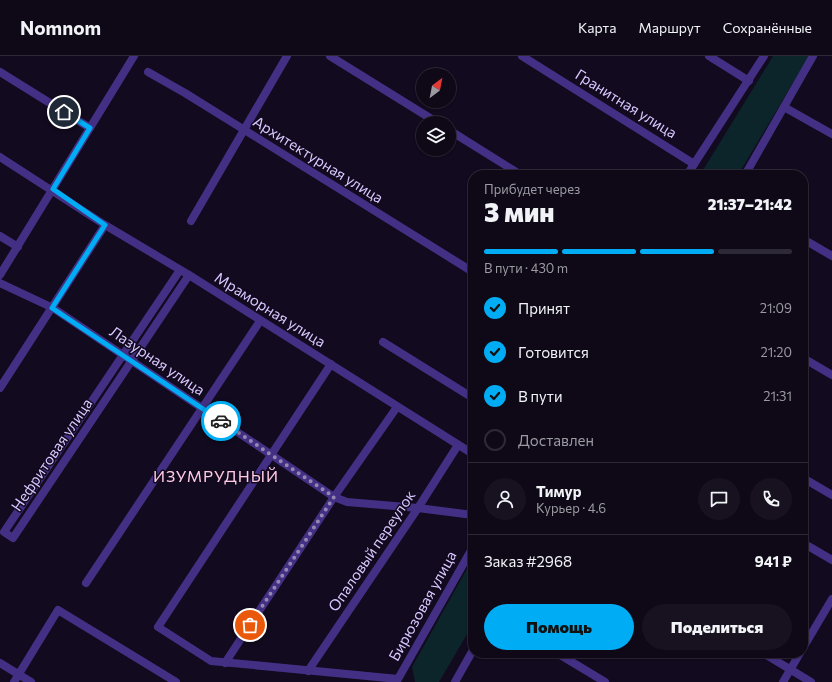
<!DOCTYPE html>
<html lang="ru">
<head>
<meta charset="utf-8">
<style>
  :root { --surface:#0e0817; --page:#171120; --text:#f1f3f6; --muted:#9b9aa1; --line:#2e2936; --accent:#00acf3 }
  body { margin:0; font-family:Commissioner,sans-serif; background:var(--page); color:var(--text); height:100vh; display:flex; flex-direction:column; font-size:15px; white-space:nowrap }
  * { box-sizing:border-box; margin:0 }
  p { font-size:13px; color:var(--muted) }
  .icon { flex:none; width:22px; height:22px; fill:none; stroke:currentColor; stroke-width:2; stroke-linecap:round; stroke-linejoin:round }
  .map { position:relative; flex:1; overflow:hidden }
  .sheet { position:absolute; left:468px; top:114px; width:340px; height:488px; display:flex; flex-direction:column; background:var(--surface); border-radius:16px; box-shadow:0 1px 3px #0004,0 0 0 1px var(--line) }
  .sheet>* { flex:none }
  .needle { width:26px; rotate:32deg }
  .tools { position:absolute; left:416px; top:12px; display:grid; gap:8px }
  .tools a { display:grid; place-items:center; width:40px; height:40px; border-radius:50%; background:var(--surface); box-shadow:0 1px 3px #0004,0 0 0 1px var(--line); font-size:20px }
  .pin { position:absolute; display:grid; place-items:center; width:34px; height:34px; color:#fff; margin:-17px; border:2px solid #fff; border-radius:50%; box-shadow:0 1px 4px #0007 }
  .courier { position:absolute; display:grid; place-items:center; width:40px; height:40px; margin:-20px; border:3px solid #00acf3; border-radius:50%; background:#fff; color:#222; box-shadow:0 1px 5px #0007 }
  .overview em { font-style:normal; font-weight:800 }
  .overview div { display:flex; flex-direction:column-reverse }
  .overview { display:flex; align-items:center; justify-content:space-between; height:68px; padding:0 16px }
  h1 { font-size:26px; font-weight:800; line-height:30px }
  .bar { display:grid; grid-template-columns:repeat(4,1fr); gap:6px 4px; align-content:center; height:48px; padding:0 16px }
  .bar i { height:5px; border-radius:3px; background:var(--line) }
  .bar .selected { background:var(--accent) }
  .bar p { grid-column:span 4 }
  .line { display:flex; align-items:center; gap:10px; padding:0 16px; border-top:1px solid var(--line) }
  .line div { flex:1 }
  .round { display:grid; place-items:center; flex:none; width:42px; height:42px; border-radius:21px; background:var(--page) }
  ol { padding:0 16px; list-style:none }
  li { display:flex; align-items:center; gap:12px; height:44px }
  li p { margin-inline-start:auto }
  li .icon { padding:4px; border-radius:50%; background:var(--accent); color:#111; stroke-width:4 }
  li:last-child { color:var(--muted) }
  li i { width:22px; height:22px; border:2px solid var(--line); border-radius:50% }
  .cta { display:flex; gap:8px; margin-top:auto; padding:8px 16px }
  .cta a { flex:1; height:46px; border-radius:24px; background:var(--accent); color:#111; font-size:16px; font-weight:800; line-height:46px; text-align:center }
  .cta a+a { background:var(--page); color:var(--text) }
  header { display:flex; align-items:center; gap:24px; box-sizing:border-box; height:56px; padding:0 20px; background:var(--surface); border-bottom:1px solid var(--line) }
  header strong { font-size:19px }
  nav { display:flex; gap:22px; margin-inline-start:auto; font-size:14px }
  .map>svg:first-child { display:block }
</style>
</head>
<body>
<header>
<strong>Nomnom</strong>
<nav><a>Карта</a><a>Маршрут</a><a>Сохранённые</a></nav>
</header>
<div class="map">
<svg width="832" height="626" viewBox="0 0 832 626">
  <rect width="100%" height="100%" fill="#120a1f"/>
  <g fill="#0c252a">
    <path d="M773 0H809L738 119H700Z"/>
    <path d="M473 502V568L439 626H415L412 611Z"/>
  </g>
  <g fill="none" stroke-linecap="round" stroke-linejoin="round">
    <g stroke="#433084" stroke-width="8">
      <path d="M330 0 438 67"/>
      <path d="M522 0 694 108"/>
      <path d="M709 0 749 25"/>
      <path d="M0 16 90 72"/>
      <path d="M148 16 185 37 473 216"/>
      <path d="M784 51 832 78"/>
      <path d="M449 74 521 119"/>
      <path d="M0 101 105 169 189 219 473 398"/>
      <path d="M687 119 764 0"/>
      <path d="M745 119 813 0"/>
      <path d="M191 165 287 0"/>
      <path d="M0 180 18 191"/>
      <path d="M803 183 832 200"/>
      <path d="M180 214 4 476 13 482 189 219"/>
      <path d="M0 219 134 0"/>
      <path d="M0 227 53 252 334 441 347 446 418 452 473 459"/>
      <path d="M383 286 473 342"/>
      <path d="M803 302 832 319"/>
      <path d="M331 308 158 571 211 605 398 623 473 491"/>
      <path d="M0 332 105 169"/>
      <path d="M803 422 832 439"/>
      <path d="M803 487 832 504"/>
      <path d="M86 527 260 265"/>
      <path d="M803 592 832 543"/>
      <path d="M557 597 605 626"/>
      <path d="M763 597 811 626"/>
      <path d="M0 607 31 626"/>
      <path d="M225 607 334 441 397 351"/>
      <path d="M308 615 418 452 458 389"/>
      <path d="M14 626 58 554 176 626"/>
      <path d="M455 626 473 594"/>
      <path d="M783 626 800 597"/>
    </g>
  </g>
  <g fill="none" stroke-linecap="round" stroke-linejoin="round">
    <path stroke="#9386b1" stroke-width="4" stroke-dasharray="0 7.2" d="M221 365 334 441 250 569"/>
    <path stroke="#00acf3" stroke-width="5" d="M64 56 90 72 53 133 105 169 52 252 221 365"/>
  </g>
  <g text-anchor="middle" stroke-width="3" stroke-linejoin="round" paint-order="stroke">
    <g font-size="15" fill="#d9c8ff" stroke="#120a1f">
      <text transform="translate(626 48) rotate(32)" y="5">Гранитная улица</text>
      <text transform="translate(318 104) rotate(32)" y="5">Архитектурная улица</text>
      <text transform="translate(270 254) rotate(32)" y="5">Мраморная улица</text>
      <text transform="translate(157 305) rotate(34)" y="5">Лазурная улица</text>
      <text transform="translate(52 399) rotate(-56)" y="5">Нефритовая улица</text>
      <text transform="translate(372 495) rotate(-56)" y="5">Опаловый переулок</text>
      <text transform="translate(423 550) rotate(-61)" y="5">Бирюзовая улица</text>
    </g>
    <g font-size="16" letter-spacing="1" fill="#ffcae2" stroke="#120a1f">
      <text x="216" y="426">ИЗУМРУДНЫЙ</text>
    </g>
  </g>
</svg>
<div class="tools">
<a><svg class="needle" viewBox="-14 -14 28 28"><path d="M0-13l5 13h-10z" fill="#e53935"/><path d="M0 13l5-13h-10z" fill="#9b9aa1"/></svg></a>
<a><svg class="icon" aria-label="layers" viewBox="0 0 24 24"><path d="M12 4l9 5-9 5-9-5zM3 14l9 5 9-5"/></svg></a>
</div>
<div class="pin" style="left:250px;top:569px;background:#ea580c"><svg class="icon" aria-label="bag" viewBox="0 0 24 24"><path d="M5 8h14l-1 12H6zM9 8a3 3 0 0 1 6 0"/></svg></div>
<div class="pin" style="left:64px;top:56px;background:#1f2937"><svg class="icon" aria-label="home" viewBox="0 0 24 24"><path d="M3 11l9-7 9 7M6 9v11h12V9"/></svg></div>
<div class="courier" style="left:221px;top:365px"><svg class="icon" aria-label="car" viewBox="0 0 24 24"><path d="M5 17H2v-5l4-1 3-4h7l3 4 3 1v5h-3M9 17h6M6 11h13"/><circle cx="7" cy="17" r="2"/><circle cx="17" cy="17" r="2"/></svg></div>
<section class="sheet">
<div class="overview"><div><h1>3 мин</h1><p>Прибудет через</p></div><em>21:37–21:42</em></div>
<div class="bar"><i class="selected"></i><i class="selected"></i><i class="selected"></i><i></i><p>В пути · 430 m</p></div>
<ol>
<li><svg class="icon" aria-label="check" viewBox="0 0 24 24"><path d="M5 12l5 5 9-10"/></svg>Принят<p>21:09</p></li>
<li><svg class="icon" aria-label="check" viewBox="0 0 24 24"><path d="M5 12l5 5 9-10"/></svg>Готовится<p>21:20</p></li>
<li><svg class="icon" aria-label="check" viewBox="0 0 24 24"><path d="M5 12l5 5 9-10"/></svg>В пути<p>21:31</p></li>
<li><i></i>Доставлен</li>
</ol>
<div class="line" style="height:72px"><a class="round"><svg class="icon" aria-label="person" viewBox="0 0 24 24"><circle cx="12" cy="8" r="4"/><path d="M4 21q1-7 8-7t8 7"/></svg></a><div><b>Тимур</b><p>Курьер · 4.6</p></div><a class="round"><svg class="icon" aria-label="chat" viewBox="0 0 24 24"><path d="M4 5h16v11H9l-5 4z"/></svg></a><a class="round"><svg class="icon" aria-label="phone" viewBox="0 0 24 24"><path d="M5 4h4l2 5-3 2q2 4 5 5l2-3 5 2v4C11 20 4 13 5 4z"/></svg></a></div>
<div class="line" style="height:52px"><div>Заказ #2968</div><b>941 ₽</b></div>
<div class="cta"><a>Помощь</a><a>Поделиться</a></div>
</section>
</div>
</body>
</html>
